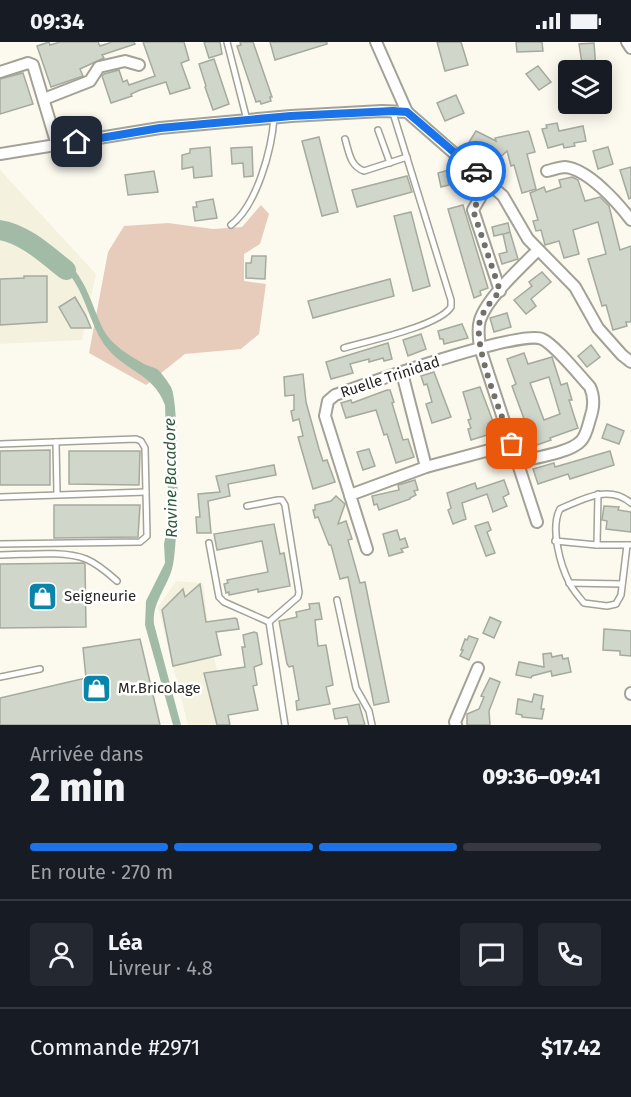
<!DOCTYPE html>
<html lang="fr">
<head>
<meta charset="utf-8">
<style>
  :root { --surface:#171b24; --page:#242831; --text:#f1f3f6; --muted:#9ea1a6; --line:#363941; --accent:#1a73e8 }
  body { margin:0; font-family:"Fira Sans",sans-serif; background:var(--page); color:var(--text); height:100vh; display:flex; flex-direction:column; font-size:22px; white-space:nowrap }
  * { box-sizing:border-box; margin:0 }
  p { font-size:20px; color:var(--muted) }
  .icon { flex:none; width:33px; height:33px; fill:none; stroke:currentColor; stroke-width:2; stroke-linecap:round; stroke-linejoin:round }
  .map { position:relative; height:683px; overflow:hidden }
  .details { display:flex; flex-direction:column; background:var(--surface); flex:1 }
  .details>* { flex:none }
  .fabs { position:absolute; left:558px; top:18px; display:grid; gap:12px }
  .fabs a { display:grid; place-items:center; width:54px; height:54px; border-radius:6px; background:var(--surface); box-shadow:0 3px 15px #0003; font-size:30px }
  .pin { position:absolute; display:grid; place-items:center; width:51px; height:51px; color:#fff; margin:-26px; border-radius:12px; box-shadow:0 3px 9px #0006 }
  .courier { position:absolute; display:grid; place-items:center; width:60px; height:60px; margin:-30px; border:4px solid #1a73e8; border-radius:50%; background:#fff; color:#222; box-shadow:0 2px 8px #0007 }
  .headline em { font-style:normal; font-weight:800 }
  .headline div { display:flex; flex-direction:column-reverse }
  .headline { display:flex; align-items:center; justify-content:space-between; height:102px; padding:0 30px }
  h1 { font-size:39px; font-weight:800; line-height:45px }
  .bar { display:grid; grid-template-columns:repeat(4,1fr); gap:9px 6px; align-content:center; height:72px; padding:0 30px }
  .bar i { height:8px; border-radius:4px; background:var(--line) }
  .bar .selected { background:var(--accent) }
  .bar p { grid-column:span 4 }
  .line { display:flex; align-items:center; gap:15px; padding:0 30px; border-top:2px solid var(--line) }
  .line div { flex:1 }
  .round { display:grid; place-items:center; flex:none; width:63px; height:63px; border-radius:6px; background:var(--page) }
  .status { display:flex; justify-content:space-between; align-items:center; height:42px; padding:0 30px; background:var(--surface); direction:ltr }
  .status svg { height:16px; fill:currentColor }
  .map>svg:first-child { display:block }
</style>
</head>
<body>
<div class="status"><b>09:34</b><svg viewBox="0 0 49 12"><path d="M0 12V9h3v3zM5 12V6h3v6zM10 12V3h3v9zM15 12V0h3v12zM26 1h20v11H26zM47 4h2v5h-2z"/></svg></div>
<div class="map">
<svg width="631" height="683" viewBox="0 0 631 683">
  <rect width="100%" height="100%" fill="#fcfaee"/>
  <g fill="#f4f2de">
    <path d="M0 128 96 232 82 298 0 302Z"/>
    <path d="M176 539 203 541 211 604 231 683H188L158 565Z"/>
  </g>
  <path fill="#e7ccbc" d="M261 163 269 172 260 202 244 212V239L266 242 259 292 241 307 185 312 146 343 89 311 108 210 124 184 168 181 213 187 242 185Z"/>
  <path fill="#a1bba7" d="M0 184C38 191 71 213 87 249 93 262 97 275 103 287 111 303 129 313 144 322 148 324 153 325 157 327 162 331 168 340 171 345 180 362 179 506 172 527 166 547 152 561 154 582L181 683H173L145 583 146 559 165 521 164 502 169 477 165 363C153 331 125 329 107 306 91 286 87 257 72 236 59 219 22 192 0 190Z"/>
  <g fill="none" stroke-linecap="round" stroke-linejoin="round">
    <path stroke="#a1bba7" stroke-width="20" d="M0 188C25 192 47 213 66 228"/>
  </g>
  <g fill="#d1d6cb" stroke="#a5aa9f" stroke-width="1.5" fill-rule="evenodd">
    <path d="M49 0 50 3 60 0H98L100 4 112 0H134L135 2 102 13 104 16 80 27 83 34 51 45 37 4Z"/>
    <path d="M143 0H184L189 18 181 21 190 46 170 52 166 40 140 48 131 52 132 54 111 61 102 34 104 32 119 28 123 40 127 38 129 43 155 34Z"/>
    <path d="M204 0H220L222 12 209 16Z"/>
    <path d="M240 0H253L272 55H270L271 59 261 62 260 59 256 60 237 4 241 3Z"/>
    <path d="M270 0H327V2L275 18Z"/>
    <path d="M437 0H461L468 23 445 29Z"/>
    <path d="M516 0H542L543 9 517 10Z"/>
    <path d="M594 1 596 28H583L579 2Z"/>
    <path d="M214 17 229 62 213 68 205 45 206 44 199 22Z"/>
    <path d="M538 24 551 40 539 48 526 32Z"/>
    <path d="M23 31 33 62 0 72V37Z"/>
    <path d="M456 53 464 71 445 79 437 61Z"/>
    <path d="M557 81 559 89 583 84 586 99 574 101 575 104 564 106 563 102 548 106 542 87 547 86 546 83Z"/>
    <path d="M476 89 496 99 495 96 528 89 529 90 535 110 527 112 536 147 522 151 514 123 511 124 507 109 490 125 483 117 487 113 469 100Z"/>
    <path d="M319 95 338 170 322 174 302 99Z"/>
    <path d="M210 105 212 134 194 136 193 125 182 127V113L190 111V107Z"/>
    <path d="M252 105 253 134 244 135 243 121 232 122 231 106Z"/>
    <path d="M608 105 613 122 598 127 593 109Z"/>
    <path d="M631 125V156L629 157 620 128Z"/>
    <path d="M452 127 455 137 448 139 449 143 441 145 438 131Z"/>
    <path d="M154 129 158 150 128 153 125 133Z"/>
    <path d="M407 134 412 150 357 165 352 148Z"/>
    <path d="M572 135 578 138 585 159 600 155 609 164 620 208 631 204V280H626L627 284 613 288 606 263 602 264 588 217 606 212 598 180 573 188 579 212 564 216 559 199 545 203 541 188 536 189 533 179 538 178 530 151 544 145 546 150 561 145 559 138Z"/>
    <path d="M213 157 217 176 195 179 193 165H197L196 160Z"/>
    <path d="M463 163 488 246 480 249 481 253 474 256 448 167Z"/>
    <path d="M411 170 430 244 413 249 394 174Z"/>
    <path d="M508 181 510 190 504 192 510 190 518 217 502 222 499 212 507 210 503 192 494 194 492 185Z"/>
    <path d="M252 214H266L265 237 246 236V221H251Z"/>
    <path d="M542 230 551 240 531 257 536 264 526 272 514 258 532 244 529 240Z"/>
    <path d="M24 234H47V280L0 283V237L24 236Z"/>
    <path d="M390 237 394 254 313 276 308 259Z"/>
    <path d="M75 255 86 274 91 286H71L59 265Z"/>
    <path d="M507 271 511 285 494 290 490 276Z"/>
    <path d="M462 282 468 296 444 302 443 297H440L438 289Z"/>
    <path d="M421 292 426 307 408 314 403 298Z"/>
    <path d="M388 301 392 317 384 319 383 316 369 320V317L350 322 353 331 331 337 326 320Z"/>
    <path d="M591 303 600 315 587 325 578 314Z"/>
    <path d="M524 311 528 322 552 315 561 343 567 341 572 358H569L578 386 550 396 551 398 534 404 512 344 516 342 507 317ZM549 335 560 372 544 378 530 341Z"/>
    <path d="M434 330 451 375 432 381 426 362 432 360 427 342 424 343 421 334Z"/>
    <path d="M303 332 306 360 319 407 323 419 327 418 335 440 313 447 298 395 303 394 299 377 293 379 291 369 294 368V353L285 354 284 335Z"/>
    <path d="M480 345 497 390 471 398 468 387 471 386 468 378 471 377 463 350Z"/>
    <path d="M387 348H390L394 360 392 361 403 398 408 397 414 415 396 421 387 392 384 393 376 368 346 376 341 361 351 358 352 361Z"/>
    <path d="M607 382 624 389 619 402 602 396Z"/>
    <path d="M369 407 375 424 363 428 357 410Z"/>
    <path d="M50 408V443H0V409Z"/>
    <path d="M69 409H140L139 443 69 442Z"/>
    <path d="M610 409 614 423 570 437 568 432 538 442 533 427 554 421 555 425Z"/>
    <path d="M274 423 276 433 228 442 230 454 208 459 211 491H197L196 475H200L198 452 220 450 216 434Z"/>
    <path d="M415 438 418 448 414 449 416 453 410 456V457L379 468 377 462 374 463 372 454 399 448 398 443Z"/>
    <path d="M504 438 509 452 503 455 507 464 493 470 487 452 462 461 466 477 453 482 448 468 451 466 447 451 475 441 477 447Z"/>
    <path d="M336 454 345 462 338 482 346 479 352 497 348 498 360 541 365 540 389 660 374 663 348 535 340 537 331 503H329L318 475 315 476 313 468H315V463L331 459Z"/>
    <path d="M54 463H140L138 495 54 496Z"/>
    <path d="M604 464 619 465 618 468 631 470V490L606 487 607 479 602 478Z"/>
    <path d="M488 480 491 488 487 490 495 511 486 514 475 484Z"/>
    <path d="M274 482 280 512 284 511 290 544 258 550V547L229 553V550L226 551 224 542 228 541 227 538 268 530 262 499 217 508 214 492Z"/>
    <path d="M397 488 400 498 405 496 408 505 401 507 403 510 389 514 383 492Z"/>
    <path d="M83 521 85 522 86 585 0 586V522Z"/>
    <path d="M200 542 206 580 235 576 237 577 239 587 216 590 221 613 173 624 162 568 183 547 185 555Z"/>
    <path d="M319 561 322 577 315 578 316 587 318 604 326 603 333 643 326 645 330 662 297 668 296 659 299 658 293 624 289 625 287 622 279 579 297 575 296 570 310 567 309 562Z"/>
    <path d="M490 575 501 580 494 596 483 591Z"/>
    <path d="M604 587 631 589V614L620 613V609L603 608Z"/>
    <path d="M254 590 257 591 262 622 254 625 257 643 253 644 258 668 228 673 230 683H217L204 631 245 625 242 605H245L243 593Z"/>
    <path d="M469 594 478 597 469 618 460 614 463 608H461L465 597 467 598Z"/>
    <path d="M140 597 160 683H0V656L86 636 83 606Z"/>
    <path d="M551 611 552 615 562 613 563 617 568 616 571 630 552 634 551 629 532 634 531 636 516 633 519 620 544 625 543 612Z"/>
    <path d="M490 636 500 640 489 669 490 683H467V672L479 667 484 655 481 654Z"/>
    <path d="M534 652 543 654 541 667H544L542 677 522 675V673L516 672 518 657 532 660Z"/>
    <path d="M359 662 365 683H349L347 675 335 677 333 667Z"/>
  </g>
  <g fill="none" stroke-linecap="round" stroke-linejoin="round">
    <defs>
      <g id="service">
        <path d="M227 0 247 78"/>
        <path d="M378 88 390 121"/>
        <path d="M345 97C349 110 350 124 364 129L407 115"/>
        <path d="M231 183C257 163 272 107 274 75"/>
        <path d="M344 306C368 299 439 284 451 265V258L393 71"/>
        <path d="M56 400 57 452"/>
        <path d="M0 402 136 397 141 399 145 406 147 494 140 500 0 502"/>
        <path d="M0 455 146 450"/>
        <path d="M555 499 597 503H631"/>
        <path d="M209 501 219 555 224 560 269 580 298 555 299 550 285 463 282 458H278L247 464"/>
        <path d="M597 503 598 452"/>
        <path d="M627 503 621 553 616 562 607 564 584 561C579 555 573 548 570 542 560 523 550 486 560 467 583 457 609 442 631 461"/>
        <path d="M0 513C25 513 63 508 86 517 98 522 108 531 117 539"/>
        <path d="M569 541 622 542"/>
        <path d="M337 558 356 646 369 669 372 683"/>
        <path d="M269 580 285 683"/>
        <path d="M0 635 40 627"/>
      </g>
      <g id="minor">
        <path d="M376 0 407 70"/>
        <path d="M627 0 631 6"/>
        <path d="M0 30 28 21 33 23 57 103"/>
        <path d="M44 57 90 39 99 25 125 19 139 23"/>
        <path d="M0 112 160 86 291 74 382 69 407 70 503 154 528 197 575 245 598 286 622 313 631 320"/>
        <path d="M547 129C552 128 560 125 565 125 588 127 618 161 631 178"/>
        <path d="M489 140 473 168 500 249"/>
        <path d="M402 331 426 425"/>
        <path d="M350 453 426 425 512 402"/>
        <path d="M537 480 480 306C479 296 477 287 480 278 487 256 521 225 538 208"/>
        <path d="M367 507 325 374 328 359 335 353C366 342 520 287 542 297 554 302 580 334 590 345 595 356 594 366 590 377 588 384 586 394 581 399 570 411 533 416 517 420"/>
        <path d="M631 651V652"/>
        <path d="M456 683 455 680 478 626"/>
      </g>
    </defs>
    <use href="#service" stroke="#a3a296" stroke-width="8"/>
    <use href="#minor" stroke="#a3a296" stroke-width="14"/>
    <use href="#service" stroke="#fff" stroke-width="5"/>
    <use href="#minor" stroke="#fff" stroke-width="10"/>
  </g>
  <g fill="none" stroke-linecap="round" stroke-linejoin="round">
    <path stroke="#727069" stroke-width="6" stroke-dasharray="0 10.8" d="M476 129 489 140 473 168 500 249C493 257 485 266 481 276 470 299 503 376 512 402"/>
    <path stroke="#1a73e8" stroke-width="8" d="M77 100 160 86 291 74 393 69 407 70 476 129"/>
  </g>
  <defs>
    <symbol id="shop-square" viewBox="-11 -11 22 22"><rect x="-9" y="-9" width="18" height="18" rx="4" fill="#0985a9" stroke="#fff"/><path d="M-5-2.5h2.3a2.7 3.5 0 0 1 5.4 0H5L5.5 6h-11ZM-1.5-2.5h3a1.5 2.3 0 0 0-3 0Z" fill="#fff"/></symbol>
  </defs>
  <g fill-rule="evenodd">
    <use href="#shop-square" x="26" y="538" width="33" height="33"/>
    <use href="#shop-square" x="80" y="630" width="33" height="33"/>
  </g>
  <g text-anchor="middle" stroke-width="5" stroke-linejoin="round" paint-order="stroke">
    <g font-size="15" fill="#272622" stroke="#fff">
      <text transform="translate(390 335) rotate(-18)" y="5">Ruelle Trinidad</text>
    </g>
    <g font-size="15" fill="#272622" stroke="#fff" text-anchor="start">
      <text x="64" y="559">Seigneurie</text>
      <text x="118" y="651">Mr.Bricolage</text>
    </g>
    <g font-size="16" font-style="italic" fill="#2c5839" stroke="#fff">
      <text transform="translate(170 436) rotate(-91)" y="6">Ravine Bacadore</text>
    </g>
  </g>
</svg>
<div class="fabs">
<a><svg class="icon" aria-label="layers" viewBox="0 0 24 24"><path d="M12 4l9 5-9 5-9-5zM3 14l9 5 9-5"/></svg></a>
</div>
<div class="pin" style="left:512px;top:402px;background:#ea580c"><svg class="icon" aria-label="bag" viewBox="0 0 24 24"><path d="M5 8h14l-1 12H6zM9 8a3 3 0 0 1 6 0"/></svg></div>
<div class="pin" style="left:77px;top:100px;background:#1f2937"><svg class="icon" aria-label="home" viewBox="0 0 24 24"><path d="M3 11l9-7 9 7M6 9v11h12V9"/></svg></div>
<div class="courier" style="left:476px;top:129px"><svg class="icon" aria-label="car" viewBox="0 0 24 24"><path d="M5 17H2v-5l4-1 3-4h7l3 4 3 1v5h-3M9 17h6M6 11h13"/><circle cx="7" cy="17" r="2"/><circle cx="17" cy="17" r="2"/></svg></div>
</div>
<section class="details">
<div class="headline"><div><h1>2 min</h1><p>Arrivée dans</p></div><em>09:36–09:41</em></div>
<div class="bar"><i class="selected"></i><i class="selected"></i><i class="selected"></i><i></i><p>En route · 270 m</p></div>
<div class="line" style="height:108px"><a class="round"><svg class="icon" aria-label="person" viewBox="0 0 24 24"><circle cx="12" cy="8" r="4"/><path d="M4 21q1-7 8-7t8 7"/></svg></a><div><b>Léa</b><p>Livreur · 4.8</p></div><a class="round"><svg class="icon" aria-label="chat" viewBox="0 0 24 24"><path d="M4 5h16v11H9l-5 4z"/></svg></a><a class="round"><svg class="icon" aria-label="phone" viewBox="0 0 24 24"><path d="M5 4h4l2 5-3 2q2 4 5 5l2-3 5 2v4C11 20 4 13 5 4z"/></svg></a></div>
<div class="line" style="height:78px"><div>Commande #2971</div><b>$17.42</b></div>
</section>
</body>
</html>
